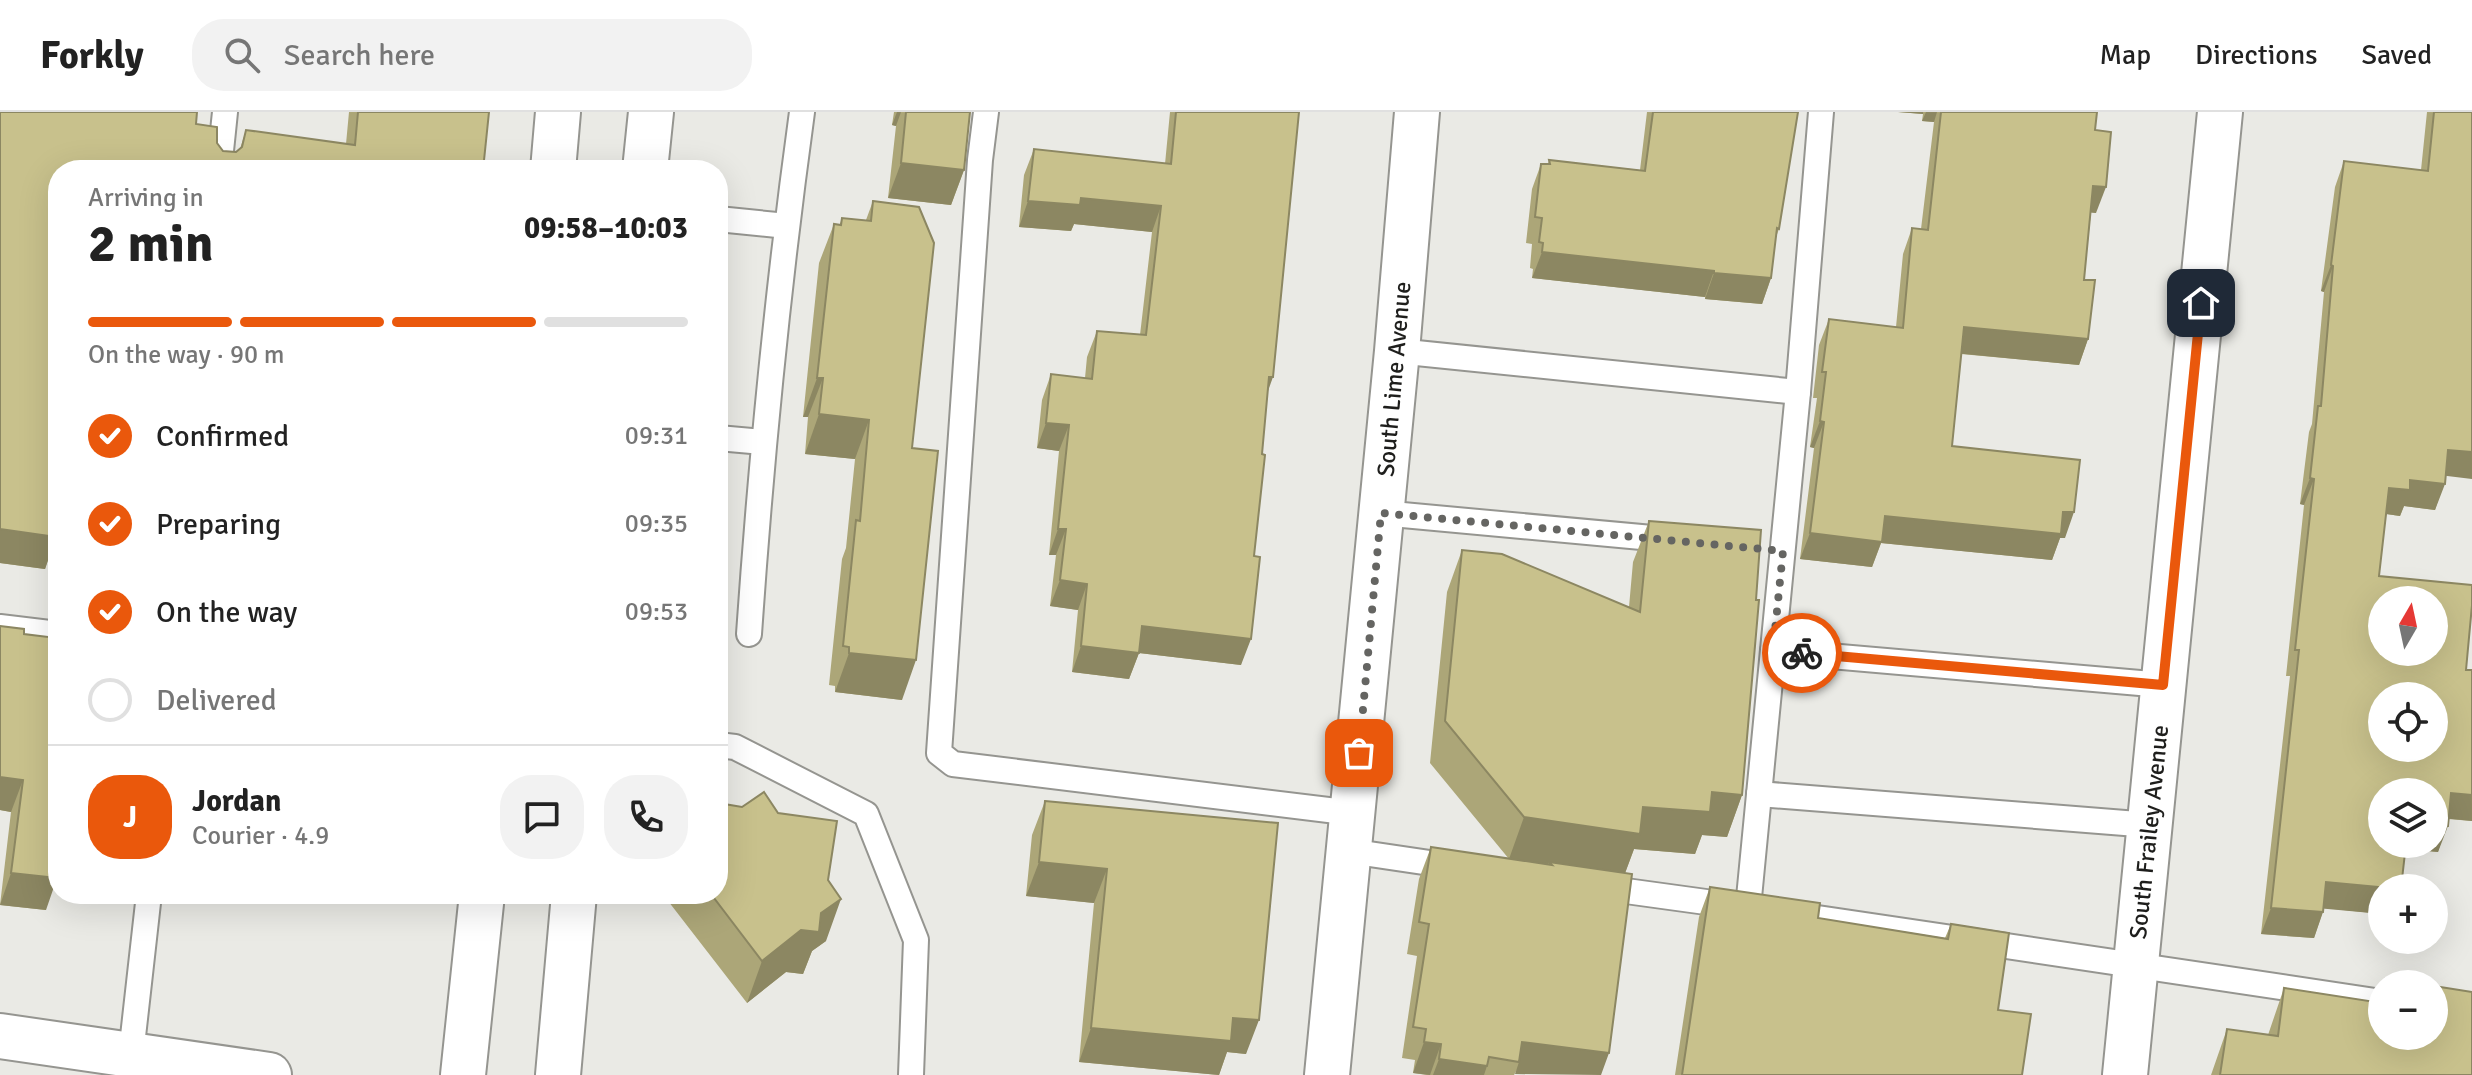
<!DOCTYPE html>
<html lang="en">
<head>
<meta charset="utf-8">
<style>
  :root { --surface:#fff; --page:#f2f2f2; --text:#222; --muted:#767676; --line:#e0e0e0; --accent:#ea580c }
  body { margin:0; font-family:Signika,sans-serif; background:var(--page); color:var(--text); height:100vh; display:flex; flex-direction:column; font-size:30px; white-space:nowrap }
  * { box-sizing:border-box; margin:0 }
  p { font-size:26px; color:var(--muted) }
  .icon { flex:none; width:44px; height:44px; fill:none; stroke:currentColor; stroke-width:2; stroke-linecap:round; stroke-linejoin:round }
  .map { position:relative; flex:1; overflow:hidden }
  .sheet { position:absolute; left:48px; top:48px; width:680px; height:744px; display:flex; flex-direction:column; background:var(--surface); border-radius:32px; box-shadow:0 8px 32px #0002 }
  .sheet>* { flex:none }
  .needle { width:52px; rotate:9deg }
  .fabs { position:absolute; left:2368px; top:474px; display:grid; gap:16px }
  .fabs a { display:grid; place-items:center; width:80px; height:80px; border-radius:50%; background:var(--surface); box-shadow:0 8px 32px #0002; font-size:40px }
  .pin { position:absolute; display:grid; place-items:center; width:68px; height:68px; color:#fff; margin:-34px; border-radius:16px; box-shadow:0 4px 12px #0006 }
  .courier { position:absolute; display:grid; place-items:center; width:80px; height:80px; margin:-40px; border:6px solid #ea580c; border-radius:50%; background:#fff; color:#222; box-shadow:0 2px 10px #0007 }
  .summary em { font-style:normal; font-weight:700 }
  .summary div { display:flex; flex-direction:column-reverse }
  .summary { display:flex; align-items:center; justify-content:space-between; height:136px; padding:0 40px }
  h1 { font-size:52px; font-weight:700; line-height:60px }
  .bar { display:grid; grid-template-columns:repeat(4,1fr); gap:12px 8px; align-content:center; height:96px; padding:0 40px }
  .bar i { height:10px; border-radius:6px; background:var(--line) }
  .bar .active { background:var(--accent) }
  .bar p { grid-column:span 4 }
  .line { display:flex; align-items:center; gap:20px; padding:0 40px; border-top:2px solid var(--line) }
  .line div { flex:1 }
  .round { display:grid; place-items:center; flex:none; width:84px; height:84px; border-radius:32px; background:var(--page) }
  ol { padding:0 40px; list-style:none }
  li { display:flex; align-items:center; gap:24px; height:88px }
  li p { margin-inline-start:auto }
  li .icon { padding:8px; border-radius:50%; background:var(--accent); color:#fff; stroke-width:4 }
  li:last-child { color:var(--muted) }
  li i { width:44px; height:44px; border:4px solid var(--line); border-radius:50% }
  header { display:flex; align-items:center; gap:48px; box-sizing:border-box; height:112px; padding:0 40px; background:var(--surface); border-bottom:2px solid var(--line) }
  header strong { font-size:38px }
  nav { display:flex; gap:44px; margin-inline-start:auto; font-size:28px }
  .search { width:560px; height:72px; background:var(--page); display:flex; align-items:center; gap:20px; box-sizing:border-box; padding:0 28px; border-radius:32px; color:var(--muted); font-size:30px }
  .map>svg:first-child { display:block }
</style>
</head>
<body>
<header>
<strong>Forkly</strong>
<div class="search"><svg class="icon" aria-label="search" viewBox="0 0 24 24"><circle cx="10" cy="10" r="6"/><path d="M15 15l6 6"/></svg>Search here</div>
<nav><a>Map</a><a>Directions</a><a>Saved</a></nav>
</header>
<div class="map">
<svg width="2472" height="963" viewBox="0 0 2472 963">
  <rect width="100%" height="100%" fill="#eaeae5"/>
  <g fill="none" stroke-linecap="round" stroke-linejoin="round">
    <defs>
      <g id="service">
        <path d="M986 0 980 48 939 641 953 652 1353 701"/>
        <path d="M219 58 225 0"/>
        <path d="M718 107 787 114"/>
        <path d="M1397 239 1798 280"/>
        <path d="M718 326 763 330"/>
        <path d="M1381 401 1674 428"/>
        <path d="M0 515 58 522"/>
        <path d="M749 522C761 348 778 174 802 0"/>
        <path d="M1773 539 2163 573"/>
        <path d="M718 633 735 635 866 702 916 828 911 963"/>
        <path d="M1759 682 2150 713"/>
        <path d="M1349 739 1457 755"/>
        <path d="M1597 775 1735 794"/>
        <path d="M1748 796 1798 280 1821 0"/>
        <path d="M1811 805 2382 890"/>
        <path d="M130 951 149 782"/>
      </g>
      <g id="minor">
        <path d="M1327 963 1397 239 1417 0"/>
        <path d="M2125 963 2220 0"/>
      </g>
      <g id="primary">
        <path d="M553 58 558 0"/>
        <path d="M645 58 651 0"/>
        <path d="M0 924 269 963"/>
        <path d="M463 963 482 782"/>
        <path d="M558 963 574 782"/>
      </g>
    </defs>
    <use href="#service" stroke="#959590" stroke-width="28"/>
    <use href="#minor" stroke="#959590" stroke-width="48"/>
    <use href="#primary" stroke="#959590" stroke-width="48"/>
    <use href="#service" stroke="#fff" stroke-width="24"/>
    <use href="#minor" stroke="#fff" stroke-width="44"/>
    <use href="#primary" stroke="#fff" stroke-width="44"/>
  </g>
  <g fill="#aca678">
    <path d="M0 0 196 12 223 39 236 40 240 37 246 18 346 32 349 0H489L483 58H58V444L50 442 45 457 0 451Z"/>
    <path d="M894 0H970L964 58 951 93 888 86 896 14 892 13Z"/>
    <path d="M1170 0H1299L1267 280 1241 553 1139 541 1129 567 1072 560 1078 498 1050 494 1056 443H1049L1059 339 1037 336 1042 288 1051 262 1085 266 1087 245 1097 219 1140 223 1152 120 1074 112 1071 119 1019 115 1024 63 1034 37 1165 52Z"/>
    <path d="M1647 0H1798L1779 117 1776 125 1771 166 1762 192 1705 187V185L1532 166 1533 157 1530 156 1532 132 1526 131 1532 77 1541 52H1548L1549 48 1640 58Z"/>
    <path d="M1898 0H2097L2095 18 2096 101 2091 100 2084 168 2088 227 2079 253 1961 242 1952 334 2065 426H2060L2052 448 1881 431 1872 455 1800 447 1814 336 1810 335 1817 286H1813L1819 233 1829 207 1896 215 1903 142 1912 116 1921 117 1934 10 1922 9 1923 2Z"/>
    <path d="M2427 0H2472L2446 364 2435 398 2404 394 2400 404 2386 402 2379 464 2466 558H2472V709L2448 707 2438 740 2406 737 2382 776V802L2324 796 2314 826 2261 822 2290 564H2286L2304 393 2300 392 2309 320 2312 312 2324 180 2321 179 2335 75 2344 49 2421 58Z"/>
    <path d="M873 89 912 336 902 588 835 580V574L829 573 842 447 846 436 855 347 805 342 808 305H803L819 151 834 112H840L842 106 866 108Z"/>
    <path d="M1649 409 1756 488 1742 683 1727 725 1702 723 1695 742 1634 737 1625 761 1514 963H1427L1413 961 1415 948 1402 946 1417 844 1407 842 1419 767 1431 735 1509 747 1430 651 1447 480 1462 438 1629 495 1633 450Z"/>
    <path d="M0 514 24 522 54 546 46 798 0 793 11 700 0 698Z"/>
    <path d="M1045 689 1278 711 1246 942 1227 940 1219 963 1079 950 1094 791 1026 784 1032 723Z"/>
    <path d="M724 692 828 768 826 829 812 839 803 862 786 860 747 891 665 785 667 782H718V710Z"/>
    <path d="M1710 775 1818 806 1945 826 1951 812 1998 898 2022 963H1675L1699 805Z"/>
    <path d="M2284 876 2377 890 2382 876V924L2472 963H2211L2227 917 2268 923Z"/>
  </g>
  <g fill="#8c8762">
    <path d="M897 0H901L896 14 892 13Z"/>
    <path d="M1898 0H1923V2Z"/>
    <path d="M1926 0H1937L1934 10 1922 9Z"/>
    <path d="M901 51 964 58 951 93 888 86Z"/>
    <path d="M2093 74 2106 75 2096 101 2084 100Z"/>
    <path d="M1081 86 1161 94 1152 120 1074 112 1071 119 1019 115 1028 89Z"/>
    <path d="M1542 140 1714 159 1705 185 1532 166Z"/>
    <path d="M2331 153 2333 154 2324 180 2321 179Z"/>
    <path d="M1714 161 1771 166 1762 192 1705 187Z"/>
    <path d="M1964 215 2088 227 2079 253 1954 241Z"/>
    <path d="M1269 265H1273L1264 290Z"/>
    <path d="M817 266H823L808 305H803Z"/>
    <path d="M819 302 869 308 855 347 805 342Z"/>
    <path d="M1820 309 1824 310 1814 336 1810 335Z"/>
    <path d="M1046 311 1069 313 1059 339 1037 336Z"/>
    <path d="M2448 338 2472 340V367L2439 363Z"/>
    <path d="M2310 366 2314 367 2304 393 2300 392Z"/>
    <path d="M2410 368 2445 372 2435 398 2404 394 2400 404 2380 401 2389 376Z"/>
    <path d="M2063 400H2074L2065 426H2060L2052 448 1881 431 1872 455 1800 447 1810 421 1885 404Z"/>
    <path d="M0 417 56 425 45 457 0 451Z"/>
    <path d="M1058 417H1066L1056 443H1049Z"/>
    <path d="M1060 468 1087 472 1078 498 1050 494Z"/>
    <path d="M1142 514 1251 527 1241 553 1139 541 1129 567 1072 560 1081 534Z"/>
    <path d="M849 541 916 548 902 588 835 580Z"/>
    <path d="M0 665 23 668 11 700 0 698Z"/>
    <path d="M1712 680 1742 683 1727 725 1702 723 1695 742 1634 737 1624 764 1549 750 1548 753 1509 747 1524 705 1643 695Z"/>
    <path d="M2451 681 2472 683V709L2442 706Z"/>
    <path d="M2434 713 2448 714 2438 740 2399 736 2400 732H2434Z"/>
    <path d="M1039 750 1107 757 1094 791 1026 784Z"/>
    <path d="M11 761 57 766 46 798 0 793Z"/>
    <path d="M2326 770 2389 776H2382V802L2317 796Z"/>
    <path d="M841 787 826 829 812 839 803 862 786 860 747 891 762 849 821 801Z"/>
    <path d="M2271 796 2323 800 2314 826 2261 822Z"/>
    <path d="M1233 906 1259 908 1246 942 1227 940 1219 963 1079 950 1091 916Z"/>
    <path d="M1424 930 1441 932 1430 963 1413 961Z"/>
    <path d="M1522 930 1609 941 1601 963 1515 962 1519 950Z"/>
    <path d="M1439 947 1487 954 1484 963H1433Z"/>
  </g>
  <g fill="#c8c18c" stroke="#8c8762" stroke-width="2" fill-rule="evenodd">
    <path d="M0 0H197L196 12 217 15V31L223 39 236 40 242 35 246 18 355 33 358 0H489L483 58H58V413L56 425 0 417Z"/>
    <path d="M906 0H970L964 58 901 51Z"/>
    <path d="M1176 0H1299L1273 265H1269L1262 342 1265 343 1254 444 1260 445 1251 527 1142 514 1139 541 1081 534 1087 472 1060 468 1066 417H1058L1069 313 1046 311 1051 262 1092 267 1097 219 1146 223 1161 94 1081 86 1080 93 1028 89 1034 37 1171 52Z"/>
    <path d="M1653 0H1798L1779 117 1777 116 1771 166 1714 161V159L1542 140 1543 131 1539 130 1542 106 1535 105 1541 52H1550L1549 48 1645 59Z"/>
    <path d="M1941 0H2097L2095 18 2111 20 2106 75 2093 74 2084 168H2095L2088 227 1964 215 1952 334 2080 348 2074 400H2063L2061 422 1885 404 1882 430 1810 421 1824 310 1820 309 1826 260H1822L1829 207 1903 216 1912 116 1928 118Z"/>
    <path d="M2434 0H2472V340L2448 338 2445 372 2410 368V378L2389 376 2379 464 2472 473V493L2466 558H2472V683L2451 681 2448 714 2434 713V680H2382V732H2406L2401 776H2389L2326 770 2323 800 2271 796 2299 538H2295L2314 367 2310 366 2318 294H2321L2333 154 2331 153 2344 49 2428 59ZM2382 488H2434V540H2382ZM2382 584H2434V636H2382Z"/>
    <path d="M873 89 919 95 934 131 912 336 938 339 916 548 849 541V535L843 534 856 408 860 409 869 308 819 302 823 266H817L834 112 841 113 842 106 871 109Z"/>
    <path d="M1649 409 1761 418 1756 488H1759L1742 683 1712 680 1710 700 1643 695 1640 722 1524 705 1445 609 1462 438 1502 442 1640 500Z"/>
    <path d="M0 514 24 517V522L57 526 54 546H58L57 766 11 761 23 668 0 665Z"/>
    <path d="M764 680 778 701 837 709 828 768 841 787 821 801 819 820 801 818 762 849 711 782H718V714L721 711 724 692 742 695Z"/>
    <path d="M1045 689 1278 711 1259 908 1233 906 1231 929 1091 916 1107 757 1039 750Z"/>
    <path d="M1431 735 1552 753 1549 750 1632 762 1609 941 1522 930 1519 950 1489 945 1487 954 1439 947 1441 932 1424 930 1426 917 1413 915 1429 812 1419 810Z"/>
    <path d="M1710 775 1820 791 1818 806 1948 827 1951 812 2009 821 1998 898 2031 902 2022 963H1682Z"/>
    <path d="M2385 867 2418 872H2385Z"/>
    <path d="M2434 874 2472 880V963H2220L2227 917 2278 924 2284 876 2382 891V924H2434Z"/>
  </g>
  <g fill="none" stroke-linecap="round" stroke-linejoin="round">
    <path stroke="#656562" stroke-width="8" stroke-dasharray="0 14.4" d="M1359 641 1381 401 1783 439 1773 539 1802 541"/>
    <path stroke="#ea580c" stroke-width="10" d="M1802 541 2163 573 2201 191"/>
  </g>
  <g text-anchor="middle" stroke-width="6" stroke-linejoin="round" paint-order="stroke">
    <g font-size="24" fill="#1e1e1c" stroke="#fff">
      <text transform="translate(1394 267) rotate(-85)" y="8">South Lime Avenue</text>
      <text transform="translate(2149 720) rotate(-84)" y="8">South Frailey Avenue</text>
    </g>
  </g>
</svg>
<div class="fabs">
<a><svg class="needle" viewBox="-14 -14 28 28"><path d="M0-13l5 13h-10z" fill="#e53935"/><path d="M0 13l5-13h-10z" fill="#767676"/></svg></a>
<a><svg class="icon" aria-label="locate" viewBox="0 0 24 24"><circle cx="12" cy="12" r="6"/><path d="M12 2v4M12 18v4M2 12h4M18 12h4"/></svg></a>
<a><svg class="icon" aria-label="layers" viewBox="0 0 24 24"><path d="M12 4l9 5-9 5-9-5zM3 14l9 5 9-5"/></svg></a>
<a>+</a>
<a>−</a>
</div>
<div class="pin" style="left:1359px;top:641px;background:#ea580c"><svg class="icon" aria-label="bag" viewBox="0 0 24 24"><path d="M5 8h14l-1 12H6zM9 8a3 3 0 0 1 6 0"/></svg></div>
<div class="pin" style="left:2201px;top:191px;background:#1f2937"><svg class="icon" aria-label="home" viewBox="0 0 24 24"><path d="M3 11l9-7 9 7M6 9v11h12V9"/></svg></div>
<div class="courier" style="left:1802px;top:541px"><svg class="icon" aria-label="bike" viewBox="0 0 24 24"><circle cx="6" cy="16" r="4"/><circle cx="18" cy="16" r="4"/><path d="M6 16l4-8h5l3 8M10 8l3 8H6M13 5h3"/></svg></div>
<section class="sheet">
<div class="summary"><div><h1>2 min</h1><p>Arriving in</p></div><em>09:58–10:03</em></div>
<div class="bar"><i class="active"></i><i class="active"></i><i class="active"></i><i></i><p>On the way · 90 m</p></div>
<ol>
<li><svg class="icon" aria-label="check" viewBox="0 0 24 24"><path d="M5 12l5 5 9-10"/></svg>Confirmed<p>09:31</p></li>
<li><svg class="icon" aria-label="check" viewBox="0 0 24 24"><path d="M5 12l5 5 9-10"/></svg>Preparing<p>09:35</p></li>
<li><svg class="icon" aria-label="check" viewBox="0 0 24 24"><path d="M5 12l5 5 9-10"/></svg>On the way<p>09:53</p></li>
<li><i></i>Delivered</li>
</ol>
<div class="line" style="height:144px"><b class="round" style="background:var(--accent);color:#fff">J</b><div><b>Jordan</b><p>Courier · 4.9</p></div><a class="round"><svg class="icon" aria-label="chat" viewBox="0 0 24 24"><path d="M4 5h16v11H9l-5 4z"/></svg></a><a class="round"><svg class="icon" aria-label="phone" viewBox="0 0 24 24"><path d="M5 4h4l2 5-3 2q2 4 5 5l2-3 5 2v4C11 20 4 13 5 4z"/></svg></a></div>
</section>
</div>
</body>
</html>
